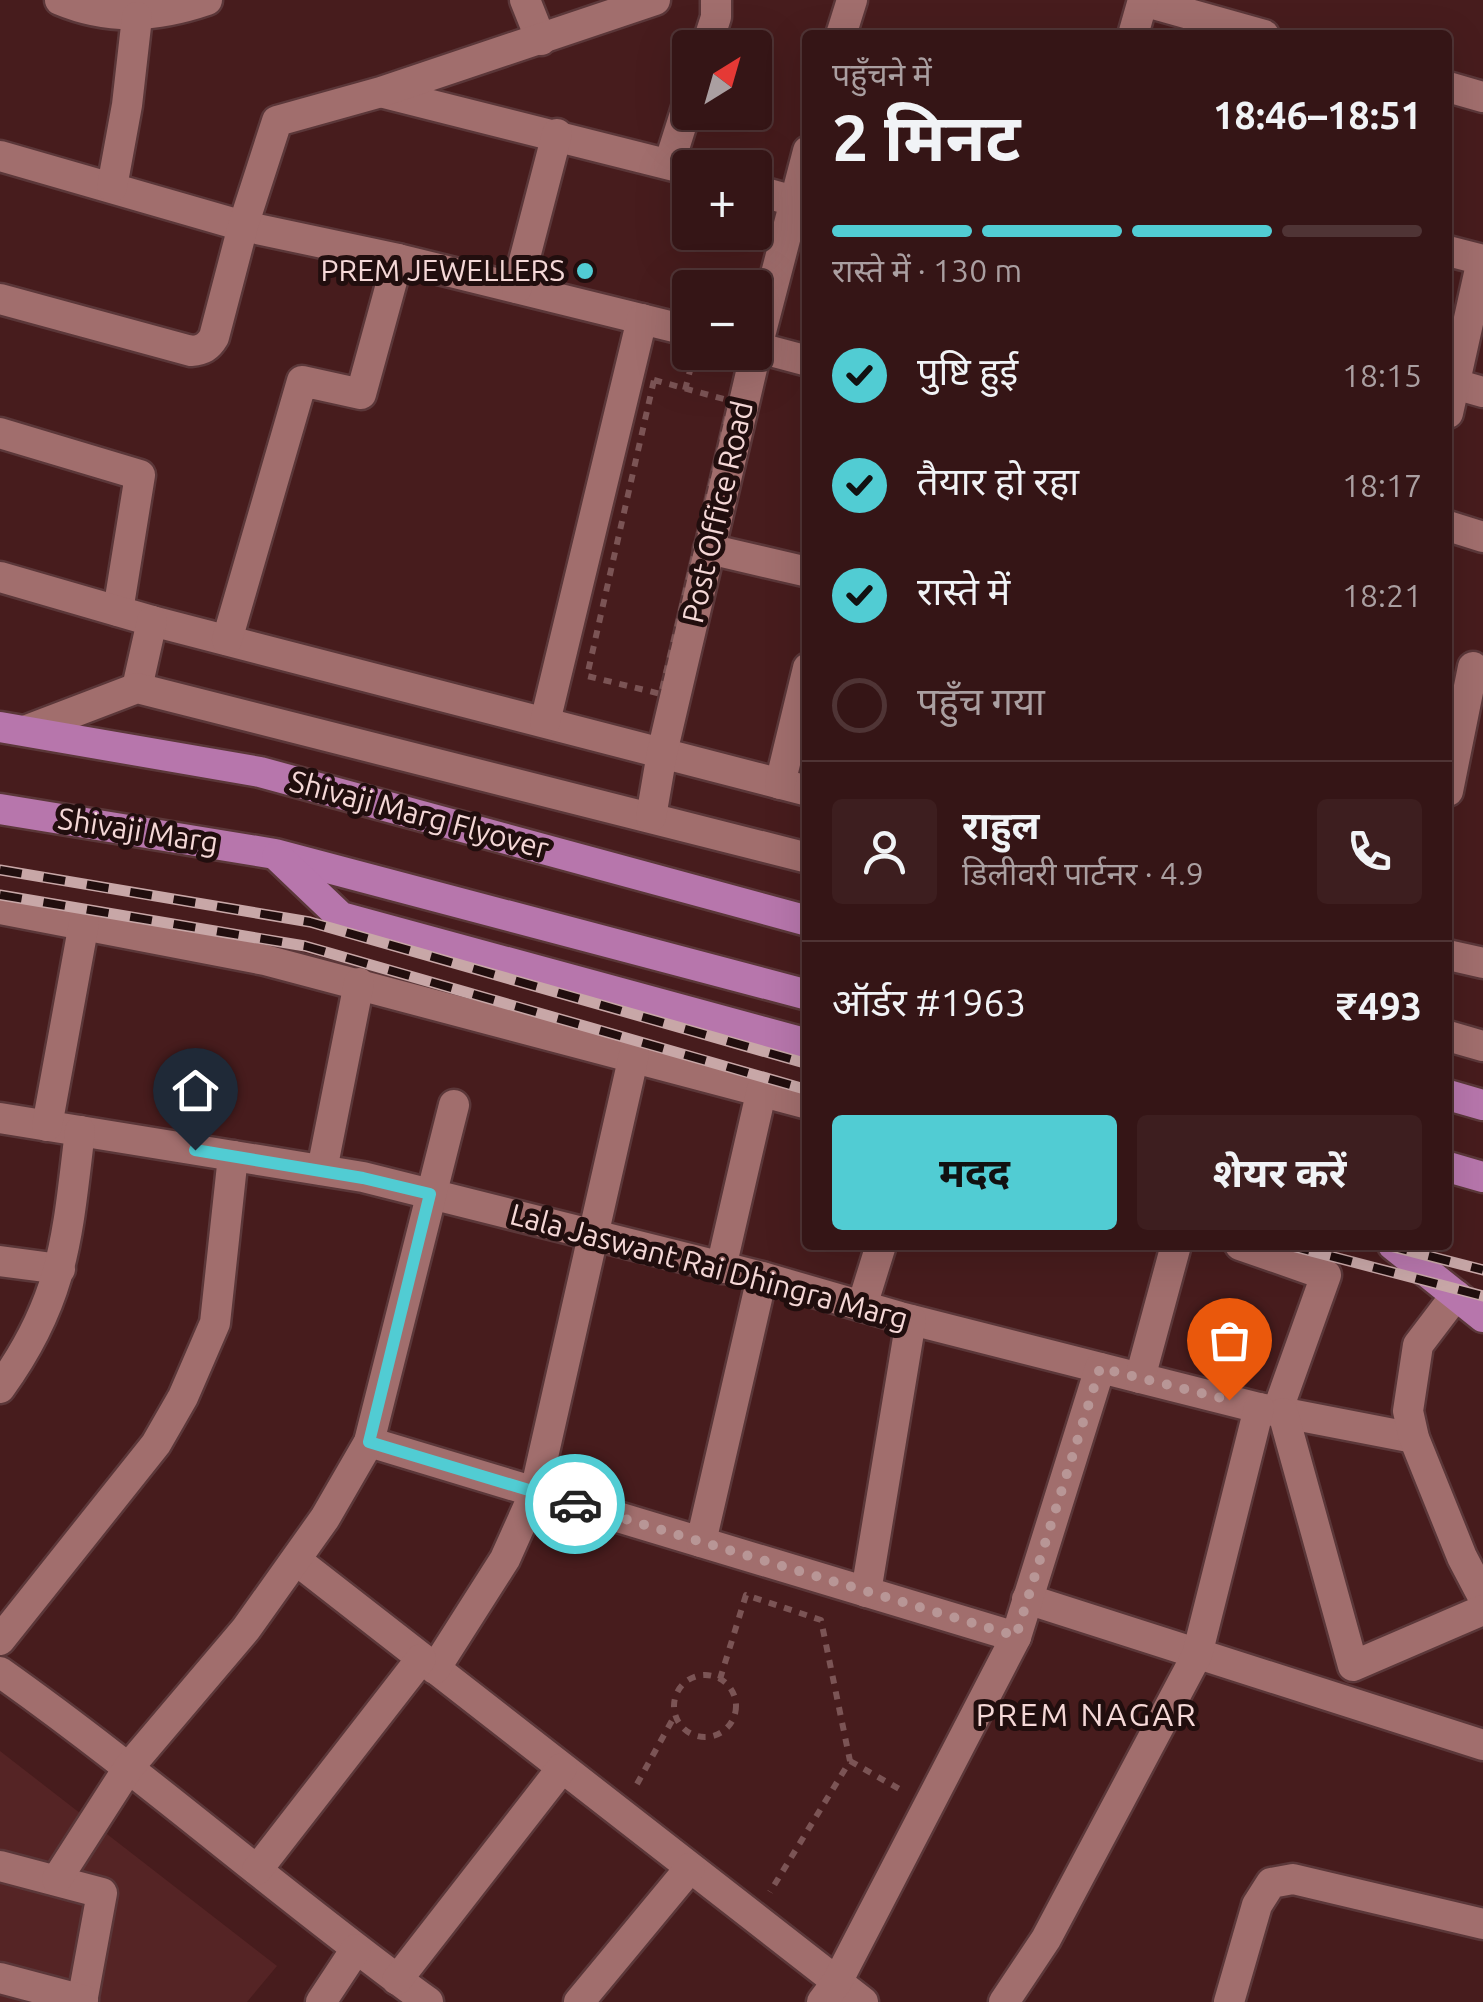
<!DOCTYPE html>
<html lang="hi">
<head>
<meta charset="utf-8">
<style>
  :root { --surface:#351516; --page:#3d1e1f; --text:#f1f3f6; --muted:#aa9fa1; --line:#4f3435; --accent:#51ccd3 }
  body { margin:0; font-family:Ubuntu,"Noto Sans Devanagari",sans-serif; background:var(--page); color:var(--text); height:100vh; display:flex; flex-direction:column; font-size:38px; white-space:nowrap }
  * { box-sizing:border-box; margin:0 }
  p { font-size:32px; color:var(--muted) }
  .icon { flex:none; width:55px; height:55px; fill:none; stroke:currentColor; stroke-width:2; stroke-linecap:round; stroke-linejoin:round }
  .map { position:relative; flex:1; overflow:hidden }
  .sheet { position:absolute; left:802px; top:30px; width:650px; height:1220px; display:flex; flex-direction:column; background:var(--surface); border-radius:10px; box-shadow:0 10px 40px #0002,0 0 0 2px var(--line) }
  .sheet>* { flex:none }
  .needle { width:65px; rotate:37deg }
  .tools { position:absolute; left:672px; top:30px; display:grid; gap:20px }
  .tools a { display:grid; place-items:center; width:100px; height:100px; border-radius:10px; background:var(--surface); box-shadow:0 10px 40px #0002,0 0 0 2px var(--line); font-size:50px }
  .pin { position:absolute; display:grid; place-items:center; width:85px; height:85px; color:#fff; margin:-102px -42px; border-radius:50% 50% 50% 0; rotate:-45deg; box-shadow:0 0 10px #0007 }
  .pin .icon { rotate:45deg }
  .courier { position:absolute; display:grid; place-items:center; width:100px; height:100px; margin:-50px; border:8px solid #51ccd3; border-radius:50%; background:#fff; color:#222; box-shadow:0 2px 12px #0007 }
  .overview em { font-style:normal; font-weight:700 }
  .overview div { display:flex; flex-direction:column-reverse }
  .overview { display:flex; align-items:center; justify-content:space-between; height:170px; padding:0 30px }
  h1 { font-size:65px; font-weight:700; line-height:75px }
  .bar { display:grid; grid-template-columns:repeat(4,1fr); gap:15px 10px; align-content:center; height:120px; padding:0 30px }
  .bar i { height:12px; border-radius:8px; background:var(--line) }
  .bar .selected { background:var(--accent) }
  .bar p { grid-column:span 4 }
  .line { display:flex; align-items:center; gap:25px; padding:0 30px; border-top:2px solid var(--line) }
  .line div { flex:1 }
  .round { display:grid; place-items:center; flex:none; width:105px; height:105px; border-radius:10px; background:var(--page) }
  ol { padding:0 30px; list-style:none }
  li { display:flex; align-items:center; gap:30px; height:110px }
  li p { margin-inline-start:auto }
  li .icon { padding:10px; border-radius:50%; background:var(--accent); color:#111; stroke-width:4 }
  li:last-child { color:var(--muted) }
  li i { width:55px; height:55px; border:5px solid var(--line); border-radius:50% }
  .cta { display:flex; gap:20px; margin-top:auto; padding:20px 30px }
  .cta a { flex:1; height:115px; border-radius:10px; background:var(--accent); color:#111; font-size:40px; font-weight:700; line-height:115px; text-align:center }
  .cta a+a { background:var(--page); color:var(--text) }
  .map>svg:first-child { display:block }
</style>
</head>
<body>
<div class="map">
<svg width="1483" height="2002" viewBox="0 0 1483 2002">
  <rect width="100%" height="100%" fill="#471c1d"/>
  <path fill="#552425" d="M0 1751 277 1966 247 2002H0Z"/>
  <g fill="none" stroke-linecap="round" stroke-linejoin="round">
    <defs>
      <g id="minor">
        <path d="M60 0C110 21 157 17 207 0"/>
        <path d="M525 0 541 40"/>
        <path d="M1143 1 1264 35"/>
        <path d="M841 35 852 0"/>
        <path d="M1133 35 1143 0"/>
        <path d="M706 48 716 17V0"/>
        <path d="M1448 87 1483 97"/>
        <path d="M384 93 690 170"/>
        <path d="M0 156 243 226 398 259 690 331"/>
        <path d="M669 164 690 98"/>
        <path d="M112 187 127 105 137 17"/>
        <path d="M755 190 808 205"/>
        <path d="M1448 251 1483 260"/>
        <path d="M517 288 557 134"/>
        <path d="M0 299 191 351C203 350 208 347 214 337L243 226 277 121 381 92 655 0"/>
        <path d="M755 347 808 361"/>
        <path d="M1448 382 1483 392"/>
        <path d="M1448 413 1482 260"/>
        <path d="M0 433 140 475 118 611"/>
        <path d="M1448 526 1483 537"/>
        <path d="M709 549 808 572"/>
        <path d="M0 577 152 621 808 791"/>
        <path d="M227 640 302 381 361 394 398 259"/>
        <path d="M137 688 152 621"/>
        <path d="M545 722 642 319"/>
        <path d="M27 730 137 688 808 858"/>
        <path d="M780 784 808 668"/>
        <path d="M1448 791 1473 667"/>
        <path d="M651 817 662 753 757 347 808 151"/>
        <path d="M0 909 265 960 808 1104"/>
        <path d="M1448 955 1483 963"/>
        <path d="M1448 1036 1483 1046"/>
        <path d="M0 1118 363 1177 762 1277 900 1317 1140 1378 1259 1408 1414 1438"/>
        <path d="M47 1126 84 923"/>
        <path d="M322 1170 359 983"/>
        <path d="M1240 1245 1326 1275 1277 1412"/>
        <path d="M0 1261 60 1269"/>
        <path d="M721 1268 762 1089"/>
        <path d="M1456 1295 1418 1345 1408 1411 1414 1438 1462 1557 1483 1597"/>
        <path d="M862 1306 881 1245"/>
        <path d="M1140 1378 1176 1245"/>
        <path d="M0 1388C65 1298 67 1237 80 1131"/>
        <path d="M1283 1413 1353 1666 1483 1610"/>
        <path d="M369 1442 1016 1637"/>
        <path d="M701 1542 762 1277"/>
        <path d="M296 1560 863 2002"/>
        <path d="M866 1592 911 1320"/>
        <path d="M1027 1599 1483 1745"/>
        <path d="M0 1640 156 1444 183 1397 215 1323 233 1156"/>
        <path d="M435 1669 505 1559 535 1492 634 1055"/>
        <path d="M0 1672C147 1776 282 1896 428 2002"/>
        <path d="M0 1866 102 1893 82 2002"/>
        <path d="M257 1870 421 1659"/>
        <path d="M57 1879 129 1767 246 1629 325 1518 369 1442 454 1105"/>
        <path d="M0 1978 83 2000"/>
        <path d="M397 1980 562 1768"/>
        <path d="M321 2002 356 1949"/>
        <path d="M579 2002 690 1868"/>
        <path d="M822 2002 837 1982 1016 1637 1100 1368"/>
        <path d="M1004 2002 1046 1939 1197 1655 1259 1408"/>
        <path d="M1229 2002 1257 1905 1271 1883 1293 1879 1483 1924"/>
      </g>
      <g id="major">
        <path d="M0 727 260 772 808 921"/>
        <path d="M0 809 275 854 808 995"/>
        <path d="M277 856 341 917 808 1044"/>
        <path d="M1448 1095 1483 1105"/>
        <path d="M1448 1167 1483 1177"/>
        <path d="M1393 1245 1483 1317"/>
      </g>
    </defs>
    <use href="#minor" stroke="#5b3739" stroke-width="35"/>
    <use href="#major" stroke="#5b3739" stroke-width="35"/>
    <g stroke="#7b5455" stroke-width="6" stroke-dasharray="8 8" stroke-linecap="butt">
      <path d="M654 380 731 401 661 694 587 676Z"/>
      <path d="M685 390 692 363"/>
      <circle cx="705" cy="1706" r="31"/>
      <path d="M720 1679 746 1595 821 1620 850 1761 770 1892"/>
      <path d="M850 1761 901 1790"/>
      <path d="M637 1784 675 1715"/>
    </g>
    <use href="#minor" stroke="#a16e6d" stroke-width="30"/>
    <use href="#major" stroke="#b776ac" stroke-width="30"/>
    <defs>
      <g id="rail">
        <path d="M0 870 310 922 808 1064"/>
        <path d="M0 895 305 946 808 1090"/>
        <path d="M1288 1245 1483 1296"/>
        <path d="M1386 1245 1483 1270"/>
      </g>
    </defs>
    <use href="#rail" stroke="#c8a7a7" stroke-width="11"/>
    <use href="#rail" stroke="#210e0e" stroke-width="8" stroke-dasharray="22" stroke-linecap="butt"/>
  </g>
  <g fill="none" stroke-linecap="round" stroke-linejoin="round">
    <path stroke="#b89696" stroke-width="10" stroke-dasharray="0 18" d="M575 1504 1016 1636 1100 1368 1229 1400"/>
    <path stroke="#51ccd3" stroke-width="12" d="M195 1150 363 1178 430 1194 369 1442 575 1504"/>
  </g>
  <circle fill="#51ccd3" stroke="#210e0e" stroke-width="4" cx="585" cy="271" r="10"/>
  <g text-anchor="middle" stroke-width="10" stroke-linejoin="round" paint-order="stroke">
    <g font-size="30" fill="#f5d8d7" stroke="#210e0e" text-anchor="end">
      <text x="565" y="281">PREM JEWELLERS</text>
    </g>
    <g font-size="30" fill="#f5d8d7" stroke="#210e0e">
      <text transform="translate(718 512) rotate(-77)" y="10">Post Office Road</text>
      <text transform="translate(419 815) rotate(15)" y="10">Shivaji Marg Flyover</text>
      <text transform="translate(138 831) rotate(9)" y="10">Shivaji Marg</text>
      <text transform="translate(709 1267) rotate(15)" y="10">Lala Jaswant Rai Dhingra Marg</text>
    </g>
    <g font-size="32" letter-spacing="2.5" fill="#f5d8d7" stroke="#210e0e">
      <text x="1087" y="1726">PREM NAGAR</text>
    </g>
  </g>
</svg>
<div class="tools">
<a><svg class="needle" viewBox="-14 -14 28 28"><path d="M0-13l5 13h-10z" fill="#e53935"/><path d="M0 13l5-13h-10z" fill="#aa9fa1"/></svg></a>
<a>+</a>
<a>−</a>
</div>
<div class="pin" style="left:1229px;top:1400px;background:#ea580c"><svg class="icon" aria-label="bag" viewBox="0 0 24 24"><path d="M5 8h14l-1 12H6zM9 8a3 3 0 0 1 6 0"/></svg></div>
<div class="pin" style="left:195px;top:1150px;background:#1f2937"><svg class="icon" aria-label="home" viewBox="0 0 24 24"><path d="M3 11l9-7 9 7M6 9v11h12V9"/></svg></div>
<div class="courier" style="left:575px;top:1504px"><svg class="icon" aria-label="car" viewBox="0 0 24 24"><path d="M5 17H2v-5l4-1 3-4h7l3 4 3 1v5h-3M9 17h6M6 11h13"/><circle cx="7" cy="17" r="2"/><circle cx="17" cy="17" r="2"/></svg></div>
<section class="sheet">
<div class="overview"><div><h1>2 मिनट</h1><p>पहुँचने में</p></div><em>18:46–18:51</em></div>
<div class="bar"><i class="selected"></i><i class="selected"></i><i class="selected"></i><i></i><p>रास्ते में · 130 m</p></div>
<ol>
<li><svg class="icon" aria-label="check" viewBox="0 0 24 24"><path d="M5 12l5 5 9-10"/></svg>पुष्टि हुई<p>18:15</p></li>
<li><svg class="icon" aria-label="check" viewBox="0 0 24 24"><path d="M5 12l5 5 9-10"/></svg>तैयार हो रहा<p>18:17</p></li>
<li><svg class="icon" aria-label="check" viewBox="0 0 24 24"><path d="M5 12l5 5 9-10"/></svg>रास्ते में<p>18:21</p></li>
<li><i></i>पहुँच गया</li>
</ol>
<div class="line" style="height:180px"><a class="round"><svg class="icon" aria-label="person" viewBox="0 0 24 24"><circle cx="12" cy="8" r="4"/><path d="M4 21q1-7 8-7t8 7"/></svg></a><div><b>राहुल</b><p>डिलीवरी पार्टनर · 4.9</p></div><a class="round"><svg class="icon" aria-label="phone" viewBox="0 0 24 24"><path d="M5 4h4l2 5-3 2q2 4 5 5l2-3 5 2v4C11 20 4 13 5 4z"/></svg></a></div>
<div class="line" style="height:130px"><div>ऑर्डर #1963</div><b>₹493</b></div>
<div class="cta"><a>मदद</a><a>शेयर करें</a></div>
</section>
</div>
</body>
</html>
